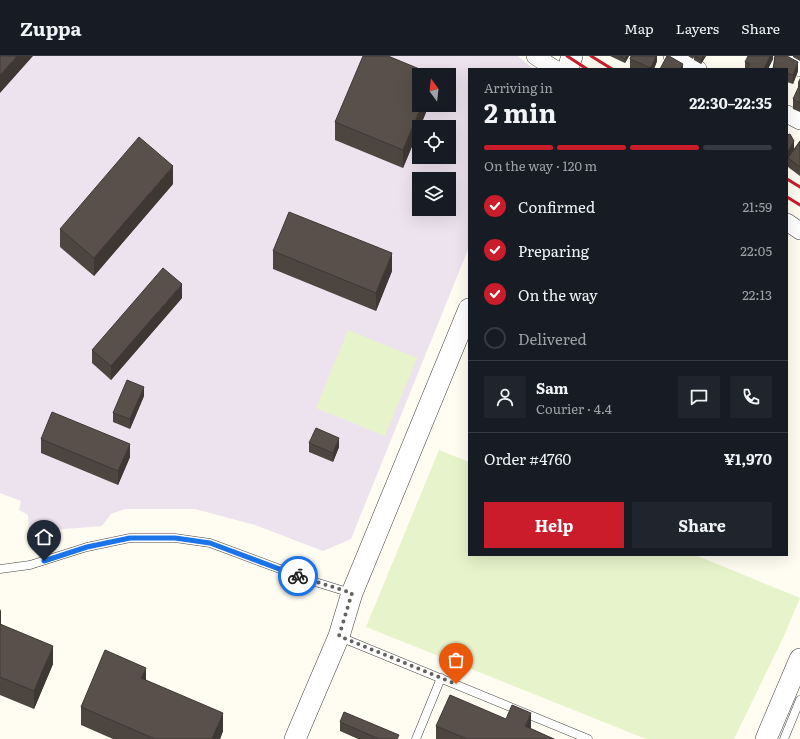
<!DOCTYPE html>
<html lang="en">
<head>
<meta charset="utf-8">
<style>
  :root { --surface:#171b24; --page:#20242c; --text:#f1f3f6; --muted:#9ea1a6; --line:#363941; --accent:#ca1c2b }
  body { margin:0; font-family:Literata,serif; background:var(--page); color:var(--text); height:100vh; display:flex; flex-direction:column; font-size:15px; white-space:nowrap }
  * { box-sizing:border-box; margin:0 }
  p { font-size:13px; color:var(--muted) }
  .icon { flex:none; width:22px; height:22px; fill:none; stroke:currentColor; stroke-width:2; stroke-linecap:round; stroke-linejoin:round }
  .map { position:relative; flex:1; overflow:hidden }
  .sheet { position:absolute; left:468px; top:12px; width:320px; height:488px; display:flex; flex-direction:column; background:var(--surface); border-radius:0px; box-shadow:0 4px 16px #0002 }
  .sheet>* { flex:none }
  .needle { width:26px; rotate:345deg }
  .tools { position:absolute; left:412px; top:12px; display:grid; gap:8px }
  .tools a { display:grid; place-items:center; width:44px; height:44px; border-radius:0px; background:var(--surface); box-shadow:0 4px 16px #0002; font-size:20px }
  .pin { position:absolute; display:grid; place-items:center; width:34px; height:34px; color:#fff; margin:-41px -17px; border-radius:50% 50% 50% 0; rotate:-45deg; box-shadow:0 0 4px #0007 }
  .pin .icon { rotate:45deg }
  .courier { position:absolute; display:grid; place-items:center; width:40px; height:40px; margin:-20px; border:3px solid #1a73e8; border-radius:50%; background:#fff; color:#222; box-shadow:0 1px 5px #0007 }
  .head em { font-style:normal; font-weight:700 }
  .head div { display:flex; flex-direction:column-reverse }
  .head { display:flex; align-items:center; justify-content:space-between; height:68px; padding:0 16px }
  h1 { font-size:26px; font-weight:700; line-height:30px }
  .bar { display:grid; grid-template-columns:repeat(4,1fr); gap:6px 4px; align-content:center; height:48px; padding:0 16px }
  .bar i { height:5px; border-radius:3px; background:var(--line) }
  .bar .selected { background:var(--accent) }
  .bar p { grid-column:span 4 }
  .line { display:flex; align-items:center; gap:10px; padding:0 16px; border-top:1px solid var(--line) }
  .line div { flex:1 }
  .round { display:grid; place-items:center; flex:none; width:42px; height:42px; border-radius:0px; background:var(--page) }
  ol { padding:0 16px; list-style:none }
  li { display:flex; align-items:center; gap:12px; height:44px }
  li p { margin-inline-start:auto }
  li .icon { padding:4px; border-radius:50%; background:var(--accent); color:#fff; stroke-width:4 }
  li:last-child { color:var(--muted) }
  li i { width:22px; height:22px; border:2px solid var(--line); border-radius:50% }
  .button { display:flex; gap:8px; margin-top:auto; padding:8px 16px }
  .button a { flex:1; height:46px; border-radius:0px; background:var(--accent); color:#fff; font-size:16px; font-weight:700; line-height:46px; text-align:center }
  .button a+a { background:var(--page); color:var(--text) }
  header { display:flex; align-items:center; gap:24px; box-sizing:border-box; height:56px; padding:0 20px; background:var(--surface); border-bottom:1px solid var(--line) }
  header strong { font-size:19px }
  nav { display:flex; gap:22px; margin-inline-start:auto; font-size:14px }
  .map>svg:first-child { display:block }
</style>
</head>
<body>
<header>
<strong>Zuppa</strong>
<nav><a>Map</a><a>Layers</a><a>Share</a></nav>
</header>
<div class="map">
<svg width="800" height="683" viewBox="0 0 800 683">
  <rect width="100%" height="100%" fill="#fffcf2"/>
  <path fill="#ede3ee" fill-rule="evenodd" d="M0 0H518L533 13H469V191L351 483 323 495 255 469 195 453H125L111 458 102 470 29 476 28 459 19 454 21 445 0 437ZM419 19H449V49H419ZM419 71H449V101H419ZM419 123H449V153H419Z"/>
  <g fill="#e7f3ca">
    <path d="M348 274 417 302 385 380 316 352Z"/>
    <path d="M439 394 469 406V499H695L800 542 783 582 734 683H646L366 571Z"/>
  </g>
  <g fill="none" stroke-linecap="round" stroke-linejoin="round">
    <defs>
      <g id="service">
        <path d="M772 13 777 0"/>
        <path d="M0 513 30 509 87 491 130 482H175L210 487 312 525 351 537"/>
        <path d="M340 581 588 683"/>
        <path d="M416 683 441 622"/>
        <path d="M784 683 800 644"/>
      </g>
      <g id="minor">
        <path d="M535 0 555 13"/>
        <path d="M672 0 698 13"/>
        <path d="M775 0 800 12"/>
        <path d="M787 58 800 65"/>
        <path d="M787 166 800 175"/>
      </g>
      <g id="tertiary">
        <path d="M568 13 572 0"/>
        <path d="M295 683 339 580 352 537 469 253"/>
        <path d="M766 683 800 603"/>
      </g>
    </defs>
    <use href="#service" stroke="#424242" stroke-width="9"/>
    <use href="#minor" stroke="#424242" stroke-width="18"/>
    <use href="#tertiary" stroke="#424242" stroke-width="22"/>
    <use href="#service" stroke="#fff" stroke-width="8"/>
    <use href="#minor" stroke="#fff" stroke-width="17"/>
    <use href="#tertiary" stroke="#fff" stroke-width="21"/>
    <g stroke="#ca1c2b" stroke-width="3">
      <path d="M567 0 587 13"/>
      <path d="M591 0 612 13"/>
      <path d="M787 123 800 131"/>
      <path d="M787 141 800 149"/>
    </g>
  </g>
  <g fill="#4d4540">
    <path d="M610 0H629L625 7Z"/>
    <path d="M657 0V5L654 13 630 12V3Z"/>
    <path d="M688 0H706L701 8 694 4V1L693 3Z"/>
    <path d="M773 0V3L768 13H745V6Z"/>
    <path d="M793 0H800V5L793 1Z"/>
    <path d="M774 2 798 15 793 28 787 26V13H773Z"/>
    <path d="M800 22V56L793 53V43L799 31H798V26Z"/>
    <path d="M419 49H429L403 112 335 84V66Z"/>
    <path d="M787 79 794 93 800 85V120L788 111V104L787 106Z"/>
    <path d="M173 128 94 220 60 191V173Z"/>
    <path d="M273 195 392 215 376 255 273 213Z"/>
    <path d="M182 242 111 324 92 307V294Z"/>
    <path d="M144 340 130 373 113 366V357Z"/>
    <path d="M41 383 130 401 118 429 41 397Z"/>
    <path d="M309 387 339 391 333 406 309 396Z"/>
    <path d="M0 553 1 568 53 608 34 653 0 639Z"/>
    <path d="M146 624 223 675 220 683H113L81 669V651Z"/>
    <path d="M340 666 399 683H358L340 675Z"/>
    <path d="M436 670 531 673 554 683H436Z"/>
  </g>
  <g fill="#3e3834">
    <path d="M17 0H33L0 37V19Z"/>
    <path d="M626 0H629L625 7V3Z"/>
    <path d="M656 0H657V5L654 13H651Z"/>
    <path d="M703 0H706L701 8V3Z"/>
    <path d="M770 0H773V3L768 13H764Z"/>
    <path d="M798 6V15L793 28V19Z"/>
    <path d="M683 8V13H680Z"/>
    <path d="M422 49H429L420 71H419V74L403 112V94Z"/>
    <path d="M794 85V95L788 102V104L787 106V97Z"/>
    <path d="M173 110V128L94 220V202Z"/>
    <path d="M392 197V215L376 255V237Z"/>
    <path d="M182 228V242L111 324V310Z"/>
    <path d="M144 331V340L130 373V363Z"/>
    <path d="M339 382V391L333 406V397Z"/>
    <path d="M130 388V401L118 429V415Z"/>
    <path d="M1 553V571L0 573V555Z"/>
    <path d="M53 590V608L34 653V635Z"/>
    <path d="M146 612V629L141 622Z"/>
    <path d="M223 657V675L220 683H212Z"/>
    <path d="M531 657V675L525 670Z"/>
  </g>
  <g fill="#59504b" stroke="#3e3834">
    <path d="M0 0H17L0 19Z"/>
    <path d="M363 0H388L434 19H419V49H422L403 94 335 66Z"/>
    <path d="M620 0H626L625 3Z"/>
    <path d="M631 0H656L651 12 630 3Z"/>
    <path d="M667 0H669L683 8 680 13H660Z"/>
    <path d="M695 0H703L701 3Z"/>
    <path d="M748 0H770L764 13H747L750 8 745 6Z"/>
    <path d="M775 0H787L798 6 793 19 787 17V13H777L773 12 775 3 774 2Z"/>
    <path d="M799 30 800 31V47L793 43Z"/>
    <path d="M790 78 794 85 787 97V79Z"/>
    <path d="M139 81 173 110 94 202 60 173Z"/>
    <path d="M800 85V111L788 102Z"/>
    <path d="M289 156 392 197 376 237 273 195Z"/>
    <path d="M163 212 182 228 111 310 92 294Z"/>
    <path d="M127 324 144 331 130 363 113 357Z"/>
    <path d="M52 356 130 388 118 415 41 383Z"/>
    <path d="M316 372 339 382 333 397 309 387Z"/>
    <path d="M0 568 53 590 34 635 0 621Z"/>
    <path d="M105 594 146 612 141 622 223 657 212 683H155L81 651Z"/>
    <path d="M450 639 506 663 512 649 531 657 525 670 554 683H467L436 670Z"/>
    <path d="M344 656 399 679 397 683H379L340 666Z"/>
  </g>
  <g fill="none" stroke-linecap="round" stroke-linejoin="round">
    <path stroke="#63625e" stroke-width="4" stroke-dasharray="0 7.2" d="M298 520 352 537 339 580 456 628"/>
    <path stroke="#1a73e8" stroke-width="5" d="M44 505 87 491 130 482H175L210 487 298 520"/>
  </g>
</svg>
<div class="tools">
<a><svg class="needle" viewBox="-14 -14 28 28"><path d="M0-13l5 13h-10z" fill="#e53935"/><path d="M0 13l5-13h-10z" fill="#9ea1a6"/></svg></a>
<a><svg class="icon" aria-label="locate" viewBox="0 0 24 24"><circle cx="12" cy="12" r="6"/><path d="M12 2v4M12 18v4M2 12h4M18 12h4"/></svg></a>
<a><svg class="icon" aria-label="layers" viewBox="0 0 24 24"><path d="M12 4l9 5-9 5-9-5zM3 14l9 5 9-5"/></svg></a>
</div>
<div class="pin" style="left:456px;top:628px;background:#ea580c"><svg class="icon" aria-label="bag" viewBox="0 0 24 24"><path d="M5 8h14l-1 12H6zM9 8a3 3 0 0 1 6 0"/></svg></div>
<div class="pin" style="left:44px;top:505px;background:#1f2937"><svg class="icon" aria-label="home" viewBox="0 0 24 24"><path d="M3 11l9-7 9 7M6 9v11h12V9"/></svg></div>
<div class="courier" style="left:298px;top:520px"><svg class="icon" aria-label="bike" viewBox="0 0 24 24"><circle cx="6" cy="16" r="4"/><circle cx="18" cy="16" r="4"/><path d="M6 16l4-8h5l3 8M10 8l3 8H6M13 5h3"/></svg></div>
<section class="sheet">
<div class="head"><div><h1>2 min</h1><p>Arriving in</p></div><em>22:30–22:35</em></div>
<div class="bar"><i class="selected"></i><i class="selected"></i><i class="selected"></i><i></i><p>On the way · 120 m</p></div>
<ol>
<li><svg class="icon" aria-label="check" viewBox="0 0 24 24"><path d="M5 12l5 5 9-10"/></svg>Confirmed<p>21:59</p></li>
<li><svg class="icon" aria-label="check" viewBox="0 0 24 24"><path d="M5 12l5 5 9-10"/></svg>Preparing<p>22:05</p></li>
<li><svg class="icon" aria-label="check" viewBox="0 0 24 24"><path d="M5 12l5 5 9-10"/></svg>On the way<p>22:13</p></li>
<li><i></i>Delivered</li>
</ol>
<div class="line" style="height:72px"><a class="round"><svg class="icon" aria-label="person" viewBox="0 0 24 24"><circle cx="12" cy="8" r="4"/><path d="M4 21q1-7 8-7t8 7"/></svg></a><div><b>Sam</b><p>Courier · 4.4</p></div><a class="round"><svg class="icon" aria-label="chat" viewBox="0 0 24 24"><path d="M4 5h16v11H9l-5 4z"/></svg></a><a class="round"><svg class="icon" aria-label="phone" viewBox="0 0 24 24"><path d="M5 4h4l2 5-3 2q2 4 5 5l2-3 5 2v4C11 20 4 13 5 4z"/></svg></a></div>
<div class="line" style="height:52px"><div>Order #4760</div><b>¥1,970</b></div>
<div class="button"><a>Help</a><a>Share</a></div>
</section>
</div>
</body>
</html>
